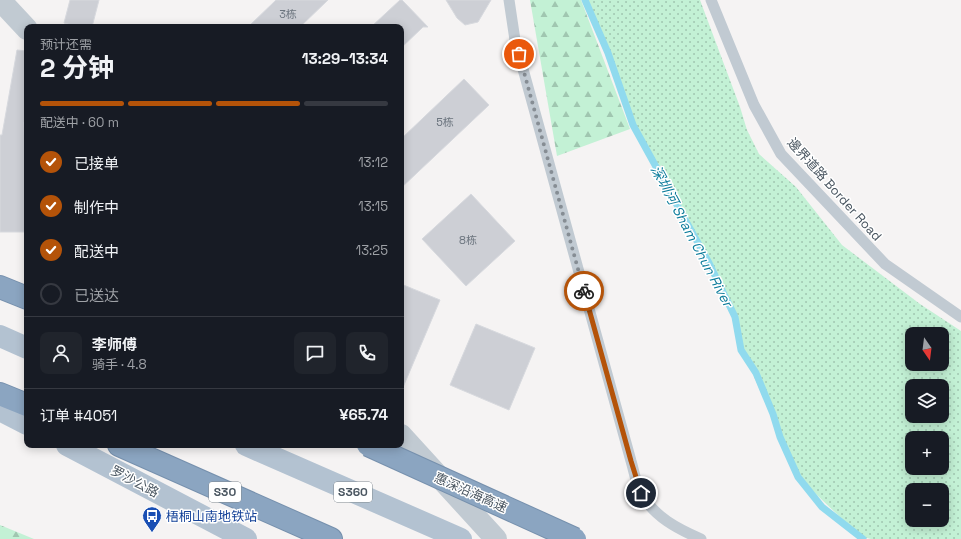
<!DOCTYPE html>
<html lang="zh">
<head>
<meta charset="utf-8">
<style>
  :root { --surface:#171b24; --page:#20242c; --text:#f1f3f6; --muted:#9ea1a6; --line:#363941; --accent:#b45309 }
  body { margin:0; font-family:"Space Grotesk","Noto Sans SC",sans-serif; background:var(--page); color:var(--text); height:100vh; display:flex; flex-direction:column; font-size:15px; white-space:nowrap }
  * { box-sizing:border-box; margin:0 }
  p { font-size:13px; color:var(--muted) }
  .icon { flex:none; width:22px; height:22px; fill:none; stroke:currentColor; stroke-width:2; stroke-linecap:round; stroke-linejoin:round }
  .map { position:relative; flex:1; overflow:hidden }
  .drawer { position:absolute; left:24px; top:24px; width:380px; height:424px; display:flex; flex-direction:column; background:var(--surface); border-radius:8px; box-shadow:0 2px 10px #0003 }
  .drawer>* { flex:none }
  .needle { width:26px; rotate:166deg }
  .buttons { position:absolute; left:905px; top:327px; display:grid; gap:8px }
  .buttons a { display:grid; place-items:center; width:44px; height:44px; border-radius:8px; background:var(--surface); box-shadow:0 2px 10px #0003; font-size:20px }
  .pin { position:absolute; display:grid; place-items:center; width:34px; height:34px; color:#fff; margin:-17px; border:2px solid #fff; border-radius:50%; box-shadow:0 1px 4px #0007 }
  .courier { position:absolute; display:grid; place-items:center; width:40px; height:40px; margin:-20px; border:3px solid #b45309; border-radius:50%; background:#fff; color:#222; box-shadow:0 1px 5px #0007 }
  .summary em { font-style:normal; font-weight:700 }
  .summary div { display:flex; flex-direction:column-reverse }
  .summary { display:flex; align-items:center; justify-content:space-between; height:68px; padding:0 16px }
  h1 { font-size:26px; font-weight:700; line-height:30px }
  .bar { display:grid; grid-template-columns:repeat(4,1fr); gap:6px 4px; align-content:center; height:48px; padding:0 16px }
  .bar i { height:5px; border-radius:3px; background:var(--line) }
  .bar .on { background:var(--accent) }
  .bar p { grid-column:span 4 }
  .line { display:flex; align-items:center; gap:10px; padding:0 16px; border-top:1px solid var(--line) }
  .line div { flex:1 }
  .round { display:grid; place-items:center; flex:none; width:42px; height:42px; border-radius:8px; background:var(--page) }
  ol { padding:0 16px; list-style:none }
  li { display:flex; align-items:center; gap:12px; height:44px }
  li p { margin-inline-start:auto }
  li .icon { padding:4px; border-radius:50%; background:var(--accent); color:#fff; stroke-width:4 }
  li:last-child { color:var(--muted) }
  li i { width:22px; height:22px; border:2px solid var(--line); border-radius:50% }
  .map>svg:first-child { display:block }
</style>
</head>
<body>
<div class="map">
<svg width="961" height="539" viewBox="0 0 961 539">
  <defs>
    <pattern id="grass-dots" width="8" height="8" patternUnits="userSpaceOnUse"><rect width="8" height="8" fill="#c3f1d5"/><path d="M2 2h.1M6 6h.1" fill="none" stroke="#a0c6b0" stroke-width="1.8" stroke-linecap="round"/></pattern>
    <pattern id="forest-firs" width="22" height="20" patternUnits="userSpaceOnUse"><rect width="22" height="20" fill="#c3f1d5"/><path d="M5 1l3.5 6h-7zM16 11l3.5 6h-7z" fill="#a0c6b0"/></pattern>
  </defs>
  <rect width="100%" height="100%" fill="#f5f3f3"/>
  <path fill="url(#grass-dots)" fill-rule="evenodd" d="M587 0H700L740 107 747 130 759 154 796 187 842 245 920 304 961 331V539H871L860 536 798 477 741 347 731 312 633 125 614 69 589 10ZM912 334H942V364H912ZM912 386H942V416H912ZM912 438H942V468H912ZM912 490H942V520H912Z"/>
  <g fill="url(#forest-firs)">
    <path d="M530 0H581L630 129 557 156Z"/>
    <path d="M0 525 34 539H0Z"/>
  </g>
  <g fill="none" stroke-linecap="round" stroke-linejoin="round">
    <path stroke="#90daee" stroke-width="7" d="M585 0 608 53 633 125 709 263 735 317 741 350 756 373 773 414 780 437 798 477 822 507 863 539"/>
  </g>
  <g fill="#cdcfd5" stroke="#d7d9de">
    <path d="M70 0H99L92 27H80L64 23Z"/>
    <path d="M276 0H328L300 27H248Z"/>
    <path d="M400 0H402L428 27H423L401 48V27H371Z"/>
    <path d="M446 0H491L478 22 465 25 457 18Z"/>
    <path d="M17 50 27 51V122H24L26 187H27V232H0V135H2Z"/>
    <path d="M464 79 489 105 401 188V139Z"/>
    <path d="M471 194 515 241 466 286 422 239Z"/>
    <path d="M401 284 440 300 401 392Z"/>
    <path d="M476 324 535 348 509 410 450 385Z"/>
  </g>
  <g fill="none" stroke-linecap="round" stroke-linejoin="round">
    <defs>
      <g id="highway">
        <path d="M0 287 27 298"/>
        <path d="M0 394 27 405"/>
        <path d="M119 445 331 539"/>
      </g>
    </defs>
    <use href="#highway" stroke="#7690ad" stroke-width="24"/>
    <g stroke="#c1cad2" stroke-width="11">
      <path d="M509 0 515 40 631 461C634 471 636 484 641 493 654 517 678 529 701 539"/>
      <path d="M711 0 754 105 781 154 885 264 961 317"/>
    </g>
    <g stroke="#c1cad2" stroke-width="22">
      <path d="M0 0 27 29"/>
      <path d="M401 435 496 539"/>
    </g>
    <g stroke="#b3c2d1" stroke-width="22">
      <path d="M0 336 27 348"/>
      <path d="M0 410 27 424"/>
      <path d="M67 445 246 539"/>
      <path d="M246 445 461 539"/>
    </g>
    <use href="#highway" stroke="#8ba5c1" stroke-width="22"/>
    <defs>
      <path id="highway-bridge" d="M368 445 575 539"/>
    </defs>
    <use href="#highway-bridge" stroke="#7690ad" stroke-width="24" stroke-linecap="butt"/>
    <use href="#highway-bridge" stroke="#8ba5c1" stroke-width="22"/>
  </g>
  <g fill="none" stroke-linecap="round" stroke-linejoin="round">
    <path stroke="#868d94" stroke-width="4" stroke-dasharray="0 7.2" d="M519 54 584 291"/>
    <path stroke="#b45309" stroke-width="5" d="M584 291 631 461 641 493"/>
  </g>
  <defs>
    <symbol id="bus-pin" viewBox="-11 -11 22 30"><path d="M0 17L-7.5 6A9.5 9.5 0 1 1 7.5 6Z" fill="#1a4fb4" stroke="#fff"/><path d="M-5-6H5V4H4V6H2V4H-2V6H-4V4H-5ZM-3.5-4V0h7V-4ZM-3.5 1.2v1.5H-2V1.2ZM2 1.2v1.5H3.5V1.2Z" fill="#fff"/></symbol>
  </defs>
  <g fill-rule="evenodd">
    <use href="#bus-pin" x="141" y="505" width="22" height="30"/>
  </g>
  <g text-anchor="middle" stroke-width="3" stroke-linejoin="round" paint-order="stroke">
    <g font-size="11" fill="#6b747e">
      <text x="288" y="18">3栋</text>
      <text x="445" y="126">5栋</text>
      <text x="468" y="244">8栋</text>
    </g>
    <g fill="#fff" stroke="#808990" stroke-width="1">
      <rect x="209" y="482" width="32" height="20" rx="3"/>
      <rect x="334" y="482" width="38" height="20" rx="3"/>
    </g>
    <g font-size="12" font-weight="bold" fill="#4a5661">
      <text x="225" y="496">S30</text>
      <text x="353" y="496">S360</text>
    </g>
    <g font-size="13" fill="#4a5661" stroke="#fff">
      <text transform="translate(835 189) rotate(48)" y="5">邊界道路 Border Road</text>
      <text transform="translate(135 481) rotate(28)" y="5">罗沙公路</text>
      <text transform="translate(471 492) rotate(24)" y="5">惠深沿海高速</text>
    </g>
    <g font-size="13" fill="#164399" stroke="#fff" text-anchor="start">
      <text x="166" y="521">梧桐山南地铁站</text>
    </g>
    <g font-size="14" font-style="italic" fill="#0c7c9b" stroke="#fff">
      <text transform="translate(692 236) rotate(62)" y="5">深圳河 Sham Chun River</text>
    </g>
  </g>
</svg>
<div class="buttons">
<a><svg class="needle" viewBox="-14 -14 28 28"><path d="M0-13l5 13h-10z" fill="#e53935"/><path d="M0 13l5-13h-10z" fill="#9ea1a6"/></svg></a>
<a><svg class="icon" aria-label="layers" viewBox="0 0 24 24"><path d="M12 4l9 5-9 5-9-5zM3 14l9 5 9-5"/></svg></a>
<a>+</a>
<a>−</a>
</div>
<div class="pin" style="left:519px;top:54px;background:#ea580c"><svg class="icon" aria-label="bag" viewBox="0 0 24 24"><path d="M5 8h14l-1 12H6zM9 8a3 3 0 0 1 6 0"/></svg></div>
<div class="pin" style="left:641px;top:493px;background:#1f2937"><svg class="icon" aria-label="home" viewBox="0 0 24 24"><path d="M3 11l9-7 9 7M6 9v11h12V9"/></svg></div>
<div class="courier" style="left:584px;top:291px"><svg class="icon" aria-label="bike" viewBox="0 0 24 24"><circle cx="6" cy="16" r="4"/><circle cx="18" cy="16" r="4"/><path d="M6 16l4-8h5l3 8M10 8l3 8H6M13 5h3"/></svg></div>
<section class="drawer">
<div class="summary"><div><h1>2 分钟</h1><p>预计还需</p></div><em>13:29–13:34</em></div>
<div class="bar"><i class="on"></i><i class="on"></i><i class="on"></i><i></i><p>配送中 · 60 m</p></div>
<ol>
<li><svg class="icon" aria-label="check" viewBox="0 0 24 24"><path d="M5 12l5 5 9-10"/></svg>已接单<p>13:12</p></li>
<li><svg class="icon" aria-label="check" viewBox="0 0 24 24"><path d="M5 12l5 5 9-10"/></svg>制作中<p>13:15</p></li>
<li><svg class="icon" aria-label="check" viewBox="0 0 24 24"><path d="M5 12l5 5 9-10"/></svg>配送中<p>13:25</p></li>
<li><i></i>已送达</li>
</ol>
<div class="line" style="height:72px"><a class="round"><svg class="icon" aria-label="person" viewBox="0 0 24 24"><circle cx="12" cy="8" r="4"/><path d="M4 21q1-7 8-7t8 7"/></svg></a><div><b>李师傅</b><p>骑手 · 4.8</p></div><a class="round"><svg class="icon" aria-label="chat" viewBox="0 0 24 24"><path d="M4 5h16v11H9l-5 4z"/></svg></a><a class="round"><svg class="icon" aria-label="phone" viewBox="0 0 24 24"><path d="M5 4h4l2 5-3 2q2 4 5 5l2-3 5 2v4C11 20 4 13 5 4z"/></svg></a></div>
<div class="line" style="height:52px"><div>订单 #4051</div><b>¥65.74</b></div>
</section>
</div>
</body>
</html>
